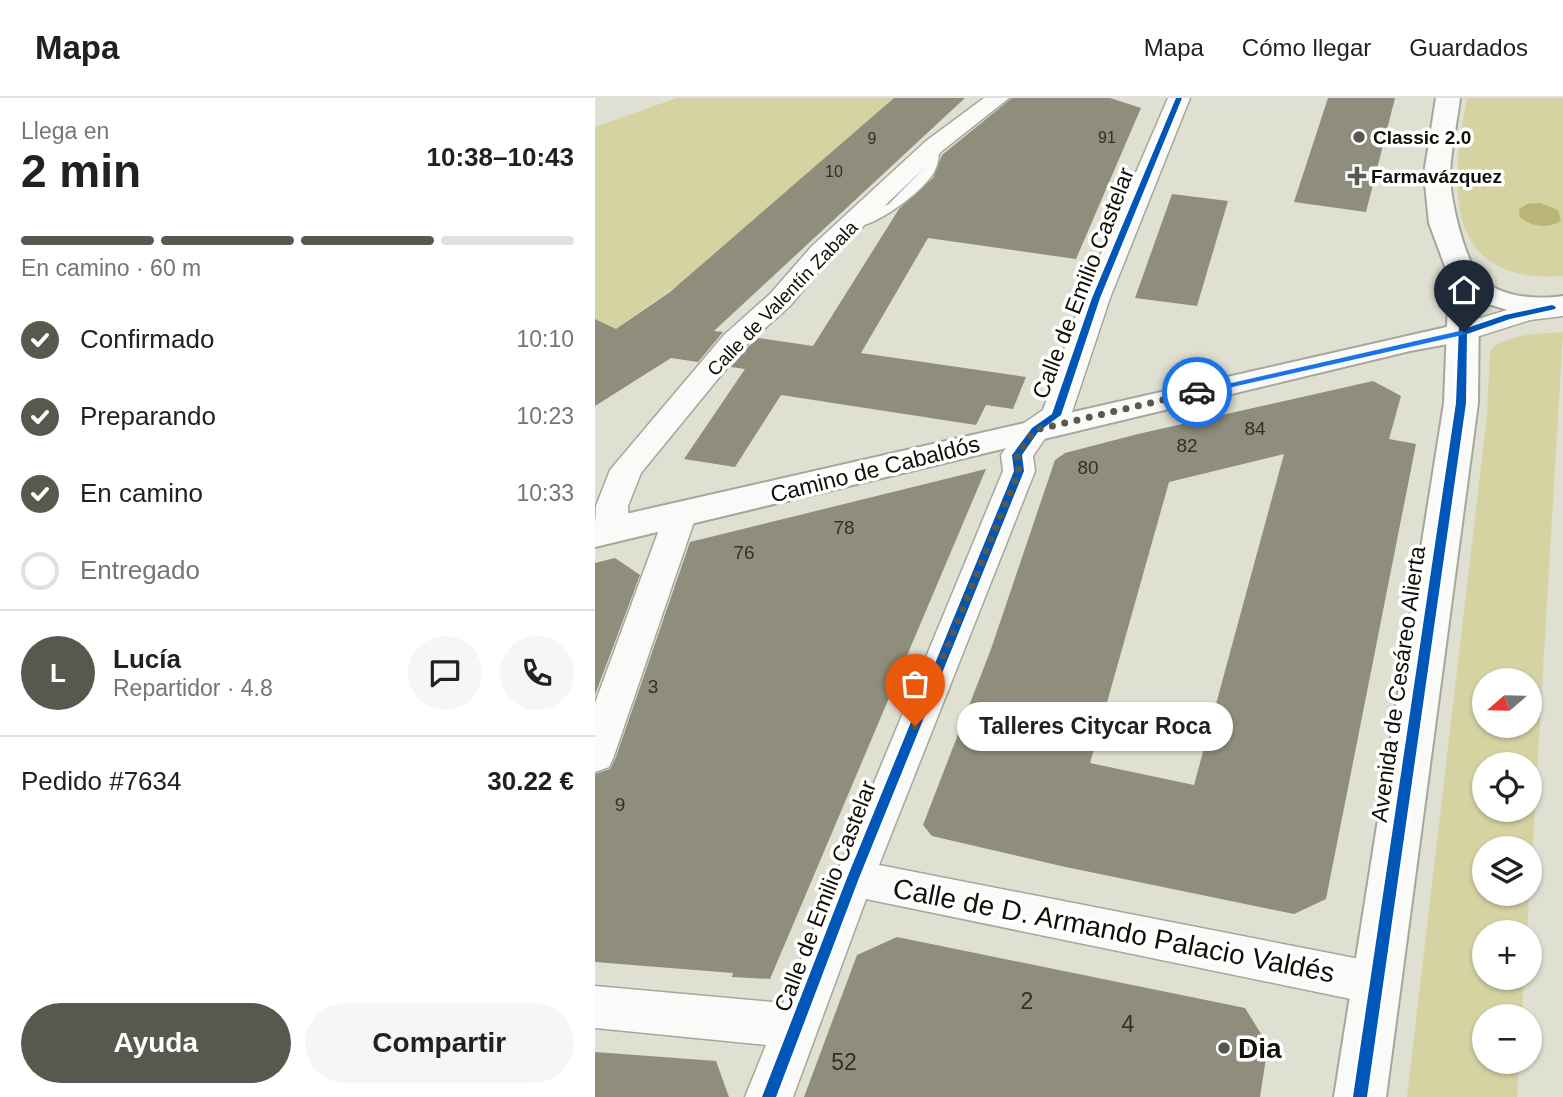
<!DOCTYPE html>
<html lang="es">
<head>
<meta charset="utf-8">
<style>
  :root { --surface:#fff; --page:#f6f6f6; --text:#202124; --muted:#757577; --line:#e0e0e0; --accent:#59584f }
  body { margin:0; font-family:Helvetica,sans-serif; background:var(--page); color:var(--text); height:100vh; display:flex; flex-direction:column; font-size:26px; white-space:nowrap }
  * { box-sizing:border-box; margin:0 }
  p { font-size:23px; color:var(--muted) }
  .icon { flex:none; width:38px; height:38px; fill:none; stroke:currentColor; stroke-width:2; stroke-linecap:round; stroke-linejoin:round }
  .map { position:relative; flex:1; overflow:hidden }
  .details { display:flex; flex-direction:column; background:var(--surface); width:595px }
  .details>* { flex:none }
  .needle { width:46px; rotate:250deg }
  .controls { position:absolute; left:877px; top:570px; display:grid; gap:14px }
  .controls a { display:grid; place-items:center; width:70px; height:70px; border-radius:50%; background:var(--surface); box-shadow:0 2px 5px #0004; font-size:35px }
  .pin { position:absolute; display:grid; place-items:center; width:60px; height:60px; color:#fff; margin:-72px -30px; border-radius:50% 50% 50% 0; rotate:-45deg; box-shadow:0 0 7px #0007 }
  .pin .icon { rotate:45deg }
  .courier { position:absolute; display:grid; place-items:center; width:70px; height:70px; margin:-35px; border:5px solid #1a73e8; border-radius:50%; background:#fff; color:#222; box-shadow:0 2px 9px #0007 }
  .bubble { position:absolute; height:49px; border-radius:24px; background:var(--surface); box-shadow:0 2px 5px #0004; font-size:23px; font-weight:700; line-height:49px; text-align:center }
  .summary em { font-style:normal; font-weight:700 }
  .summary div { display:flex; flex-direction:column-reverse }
  .summary { display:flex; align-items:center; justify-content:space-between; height:119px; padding:0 21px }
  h1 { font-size:46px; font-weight:700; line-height:52px }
  .bar { display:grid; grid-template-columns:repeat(4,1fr); gap:10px 7px; align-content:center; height:84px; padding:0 21px }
  .bar i { height:9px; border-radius:5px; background:var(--line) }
  .bar .on { background:var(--accent) }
  .bar p { grid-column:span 4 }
  .line { display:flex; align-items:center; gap:18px; padding:0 21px; border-top:2px solid var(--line) }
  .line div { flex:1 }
  .round { display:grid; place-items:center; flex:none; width:74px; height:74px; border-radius:37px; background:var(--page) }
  ol { padding:0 21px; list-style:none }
  li { display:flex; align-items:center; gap:21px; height:77px }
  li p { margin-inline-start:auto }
  li .icon { padding:7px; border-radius:50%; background:var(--accent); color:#fff; stroke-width:4 }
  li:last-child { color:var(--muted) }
  li i { width:38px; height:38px; border:4px solid var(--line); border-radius:50% }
  .button { display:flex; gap:14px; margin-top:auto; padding:14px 21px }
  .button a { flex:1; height:80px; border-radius:42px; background:var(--accent); color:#fff; font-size:28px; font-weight:700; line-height:80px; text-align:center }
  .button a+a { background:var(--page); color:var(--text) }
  header { display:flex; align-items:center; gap:42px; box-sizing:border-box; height:98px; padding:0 35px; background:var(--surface); border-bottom:2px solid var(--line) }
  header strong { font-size:33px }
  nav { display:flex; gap:38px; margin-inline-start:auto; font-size:24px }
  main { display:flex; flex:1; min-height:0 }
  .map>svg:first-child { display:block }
</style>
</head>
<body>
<header>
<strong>Mapa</strong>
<nav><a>Mapa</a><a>Cómo llegar</a><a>Guardados</a></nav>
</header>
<main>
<section class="details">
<div class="summary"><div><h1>2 min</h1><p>Llega en</p></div><em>10:38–10:43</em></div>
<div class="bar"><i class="on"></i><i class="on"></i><i class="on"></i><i></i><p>En camino · 60 m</p></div>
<ol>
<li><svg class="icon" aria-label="check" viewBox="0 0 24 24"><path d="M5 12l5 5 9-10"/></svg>Confirmado<p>10:10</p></li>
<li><svg class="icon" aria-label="check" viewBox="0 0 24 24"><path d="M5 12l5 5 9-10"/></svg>Preparando<p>10:23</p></li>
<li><svg class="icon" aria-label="check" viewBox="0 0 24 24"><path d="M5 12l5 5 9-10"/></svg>En camino<p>10:33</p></li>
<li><i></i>Entregado</li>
</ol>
<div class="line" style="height:126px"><b class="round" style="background:var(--accent);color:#fff">L</b><div><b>Lucía</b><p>Repartidor · 4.8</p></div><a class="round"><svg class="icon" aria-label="chat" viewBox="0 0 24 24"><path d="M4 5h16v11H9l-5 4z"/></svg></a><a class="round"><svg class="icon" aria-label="phone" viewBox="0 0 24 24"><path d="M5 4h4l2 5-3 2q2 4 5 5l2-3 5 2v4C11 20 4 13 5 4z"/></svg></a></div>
<div class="line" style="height:91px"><div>Pedido #7634</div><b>30.22 €</b></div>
<div class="button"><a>Ayuda</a><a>Compartir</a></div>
</section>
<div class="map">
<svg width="968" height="999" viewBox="0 0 968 999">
  <rect width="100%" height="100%" fill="#dfdfd2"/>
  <g fill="#d6d3a3" fill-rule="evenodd">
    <path d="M82 0H299L98 176 21 231 0 221V29Z"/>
    <path d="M872 0H968V178C845 186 856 86 872 0Z"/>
    <path d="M968 234 935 793 934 751H889V796H934L932 835H889V880H929L927 919H889V964H924L922 999H812L892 317 895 253C909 235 947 236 968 234ZM889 583H934V628H889ZM889 667H934V712H889Z"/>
  </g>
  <path fill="#b9b576" d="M945 105 963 112 966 123C952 131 937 129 925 119L924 111 932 106Z"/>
  <g fill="#8f8e7c" fill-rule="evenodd">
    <path d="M299 0H370L119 233 128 234 103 264 76 260 0 308V221L21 231 75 194Z"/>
    <path d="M417 0H515L546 10 481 161 333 140 266 255 431 279 418 311 391 307 381 327 186 297 140 369 89 361 150 271 136 269 151 251 163 240 218 248 304 111 338 80 347 57Z"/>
    <path d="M733 0H800L771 114 699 104Z"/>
    <path d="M577 96 633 103 602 208 540 200Z"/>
    <path d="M778 283 806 298 794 341 821 346 731 801 699 816 466 768 337 738 328 727 396 551 460 362 470 355 543 336ZM689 356 599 687 495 665 574 384Z"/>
    <path d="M391 371 175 881 137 879 138 875 0 864V676L15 671 21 659 95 444Z"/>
    <path d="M20 460 45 477 0 597V465Z"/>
    <path d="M302 839 650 910 673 947 665 999H209L262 857Z"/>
    <path d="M0 954 121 963 134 999H0Z"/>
  </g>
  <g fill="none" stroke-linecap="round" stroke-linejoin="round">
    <defs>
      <path id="service" d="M339 44 345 48C344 55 344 63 341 70 334 90 277 133 254 129V123L294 106 329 70 333 48Z"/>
      <g id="minor">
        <path d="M389 0H414L347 53 235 160 195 208 149 249 46 375 33 408 34 432 29 440 17 444 5 440 0 432 1 408 15 372 129 237 175 196 217 148 331 43Z"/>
        <path d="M573 0H595L515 200 476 317 451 339 438 358 440 373 284 767 780 864 796 870 802 885 796 900 780 906 271 801 198 999H150L171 947 0 930V888L188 905 408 373 406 357 429 325 448 312 487 200Z"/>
        <path d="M968 202V218L935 222 869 243 859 240 855 234 859 228 932 206Z"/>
        <path d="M85 407 97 410 101 418 19 658 14 669 0 674V605L69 418 73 410Z"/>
      </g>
      <path id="tertiary" d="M869 225 880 227 885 234 880 241 815 253 0 449V423Z"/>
      <path id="primary" d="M841 0H865C862 25 856 51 855 76 855 100 868 155 882 175 900 200 941 202 968 198V216L928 217 884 203 883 305 791 999H739L849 305 854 179 834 125 829 76Z"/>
    </defs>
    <use href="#service" stroke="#a6a69c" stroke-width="3"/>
    <use href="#minor" stroke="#a6a69c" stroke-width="3"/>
    <use href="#tertiary" stroke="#a6a69c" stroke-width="4"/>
    <use href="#primary" stroke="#a6a69c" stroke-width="4"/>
    <use href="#service" fill="#fafaf8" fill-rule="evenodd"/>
    <use href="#minor" fill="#fafaf8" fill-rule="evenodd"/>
    <use href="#tertiary" fill="#fafaf8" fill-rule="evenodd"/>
    <use href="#primary" fill="#fafaf8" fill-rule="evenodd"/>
    <defs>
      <g id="cycleway">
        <path d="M581 0H587L505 200 466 317 443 334 427 357 429 373 264 780 181 999H167L252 780 419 373 417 357 437 330 457 316 497 200Z"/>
        <path d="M866 177H869L873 179 872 230 910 217 957 207 961 209 960 211 915 221 872 236 871 305 772 999H758L861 305Z"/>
      </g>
    </defs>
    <use href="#cycleway" stroke="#fff" stroke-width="5"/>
    <use href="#cycleway" fill="#0057b8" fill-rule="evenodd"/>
  </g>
  <path fill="#1a73e8" d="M869 232 872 236 602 297 597 294Z"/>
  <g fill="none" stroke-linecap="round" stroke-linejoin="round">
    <path stroke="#59584f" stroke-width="7" stroke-dasharray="0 12.6" d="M320 628 424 373 422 357 440 332 602 294"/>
  </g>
  <g fill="#59584f" stroke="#fff" stroke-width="2.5">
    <circle cx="764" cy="39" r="7"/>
    <path d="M758.5 67.5h7v7h7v7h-7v7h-7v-7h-7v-7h7z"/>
    <circle cx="629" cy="950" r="7"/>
  </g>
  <g text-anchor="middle" stroke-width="7" stroke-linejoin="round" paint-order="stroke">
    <g font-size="16" fill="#303025">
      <text x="512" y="45">91</text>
      <text x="277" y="46">9</text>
      <text x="239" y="79">10</text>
    </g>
    <g font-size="19" font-weight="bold" fill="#111008" stroke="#fff" text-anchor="start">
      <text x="778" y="46">Classic 2.0</text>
      <text x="776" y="85">Farmavázquez</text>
    </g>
    <g font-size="19" fill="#111008" stroke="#fff">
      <text transform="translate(187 200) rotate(-46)" y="7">Calle de Valentín Zabala</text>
    </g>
    <g font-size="19" fill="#303025">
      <text x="660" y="337">84</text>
      <text x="592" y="354">82</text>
      <text x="493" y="376">80</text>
      <text x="249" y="436">78</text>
      <text x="149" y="461">76</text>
      <text x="58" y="595">3</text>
      <text x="25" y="713">9</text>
    </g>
    <g font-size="23" fill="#111008" stroke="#fff">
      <text transform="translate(488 185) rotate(-69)" y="8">Calle de Emilio Castelar</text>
      <text transform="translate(280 371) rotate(-14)" y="8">Camino de Cabaldós</text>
      <text transform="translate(803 586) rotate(-82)" y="8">Avenida de Cesáreo Alierta</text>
      <text transform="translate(230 798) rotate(-69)" y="8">Calle de Emilio Castelar</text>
    </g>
    <g font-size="23" fill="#303025">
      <text x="432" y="911">2</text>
      <text x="533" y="934">4</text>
      <text x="249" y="972">52</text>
    </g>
    <g font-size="28" fill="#111008" stroke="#fff">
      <text transform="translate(519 832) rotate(11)" y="10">Calle de D. Armando Palacio Valdés</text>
    </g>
    <g font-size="28" font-weight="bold" fill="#111008" stroke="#fff" text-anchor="start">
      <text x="643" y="960">Dia</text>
    </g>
  </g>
</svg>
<div class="controls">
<a><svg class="needle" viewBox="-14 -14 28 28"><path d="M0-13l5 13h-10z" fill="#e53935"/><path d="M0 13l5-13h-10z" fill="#757577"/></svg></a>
<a><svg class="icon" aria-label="locate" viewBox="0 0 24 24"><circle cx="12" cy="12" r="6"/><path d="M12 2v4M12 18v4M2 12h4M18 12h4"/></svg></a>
<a><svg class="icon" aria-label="layers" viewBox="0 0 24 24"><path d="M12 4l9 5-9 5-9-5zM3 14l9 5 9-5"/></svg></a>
<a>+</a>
<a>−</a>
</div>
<div class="pin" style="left:320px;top:628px;background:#ea580c"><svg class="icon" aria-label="bag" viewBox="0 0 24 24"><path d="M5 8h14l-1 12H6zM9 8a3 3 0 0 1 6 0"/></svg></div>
<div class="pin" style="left:869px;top:234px;background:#1f2937"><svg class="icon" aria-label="home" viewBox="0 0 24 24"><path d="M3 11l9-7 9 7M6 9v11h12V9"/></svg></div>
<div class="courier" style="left:602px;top:294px"><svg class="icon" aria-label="car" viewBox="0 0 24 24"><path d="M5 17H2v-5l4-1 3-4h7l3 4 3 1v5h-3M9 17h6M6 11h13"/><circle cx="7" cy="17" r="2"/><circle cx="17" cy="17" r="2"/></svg></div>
<div class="bubble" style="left:362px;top:604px;width:276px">Talleres Citycar Roca</div>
</div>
</main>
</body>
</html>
